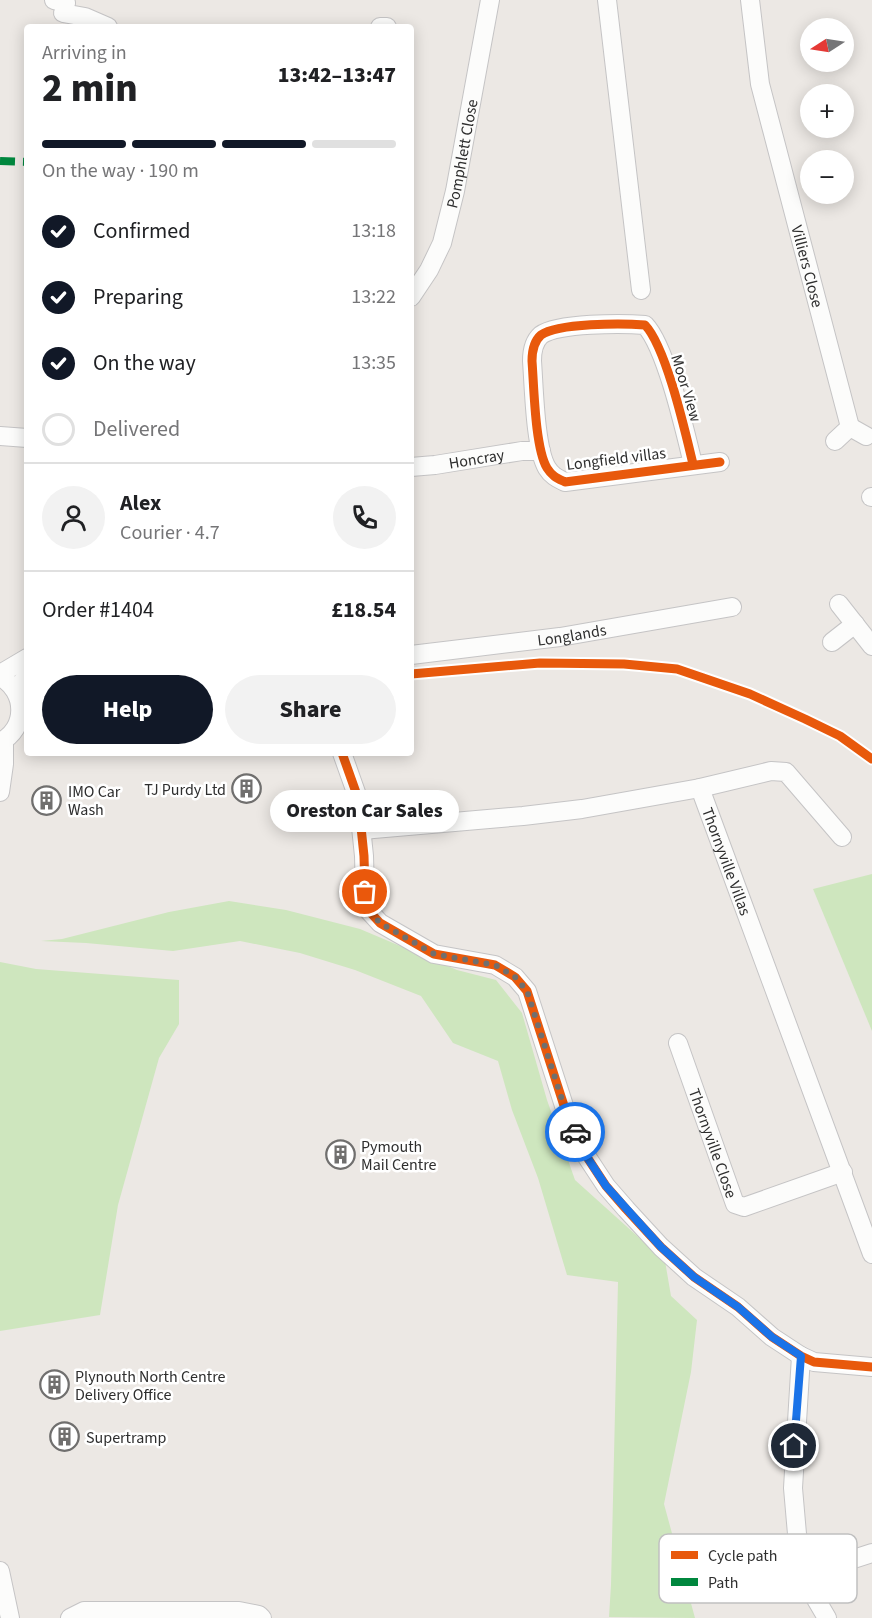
<!DOCTYPE html>
<html lang="en">
<head>
<meta charset="utf-8">
<style>
  :root { --surface:#fff; --page:#f2f2f2; --text:#202124; --muted:#757577; --line:#e0e0e0; --accent:#111827 }
  body { margin:0; font-family:"Source Sans 3",sans-serif; background:var(--page); color:var(--text); height:100vh; display:flex; flex-direction:column; font-size:22px; white-space:nowrap }
  * { box-sizing:border-box; margin:0 }
  p { font-size:20px; color:var(--muted) }
  .icon { flex:none; width:33px; height:33px; fill:none; stroke:currentColor; stroke-width:2; stroke-linecap:round; stroke-linejoin:round }
  .map { position:relative; flex:1; overflow:hidden }
  .panel { position:absolute; left:24px; top:24px; width:390px; height:732px; display:flex; flex-direction:column; background:var(--surface); border-radius:6px; box-shadow:0 3px 15px #0003 }
  .panel>* { flex:none }
  .needle { width:39px; rotate:258deg }
  .fabs { position:absolute; left:800px; top:18px; display:grid; gap:12px }
  .fabs a { display:grid; place-items:center; width:54px; height:54px; border-radius:50%; background:var(--surface); box-shadow:0 3px 15px #0003; font-size:30px }
  .pin { position:absolute; display:grid; place-items:center; width:51px; height:51px; color:#fff; margin:-26px; border:3px solid #fff; border-radius:50%; box-shadow:0 2px 6px #0007 }
  .courier { position:absolute; display:grid; place-items:center; width:60px; height:60px; margin:-30px; border:4px solid #1a73e8; border-radius:50%; background:#fff; color:#222; box-shadow:0 2px 8px #0007 }
  .bubble { position:absolute; height:42px; border-radius:21px; background:var(--surface); box-shadow:0 3px 15px #0003; font-size:20px; font-weight:800; line-height:42px; text-align:center }
  .overview em { font-style:normal; font-weight:800 }
  .overview div { display:flex; flex-direction:column-reverse }
  .overview { display:flex; align-items:center; justify-content:space-between; height:102px; padding:0 18px }
  h1 { font-size:39px; font-weight:800; line-height:45px }
  .bar { display:grid; grid-template-columns:repeat(4,1fr); gap:9px 6px; align-content:center; height:72px; padding:0 18px }
  .bar i { height:8px; border-radius:4px; background:var(--line) }
  .bar .on { background:var(--accent) }
  .bar p { grid-column:span 4 }
  .line { display:flex; align-items:center; gap:15px; padding:0 18px; border-top:2px solid var(--line) }
  .line div { flex:1 }
  .round { display:grid; place-items:center; flex:none; width:63px; height:63px; border-radius:32px; background:var(--page) }
  ol { padding:0 18px; list-style:none }
  li { display:flex; align-items:center; gap:18px; height:66px }
  li p { margin-inline-start:auto }
  li .icon { padding:6px; border-radius:50%; background:var(--accent); color:#fff; stroke-width:4 }
  li:last-child { color:var(--muted) }
  li i { width:33px; height:33px; border:3px solid var(--line); border-radius:50% }
  .action { display:flex; gap:12px; margin-top:auto; padding:12px 18px }
  .action a { flex:1; height:69px; border-radius:36px; background:var(--accent); color:#fff; font-size:24px; font-weight:800; line-height:69px; text-align:center }
  .action a+a { background:var(--page); color:var(--text) }
  .map>svg:first-child { display:block }
</style>
</head>
<body>
<div class="map">
<svg width="872" height="1618" viewBox="0 0 872 1618">
  <rect width="100%" height="100%" fill="#ece8e4"/>
  <g fill="#cee6be">
    <path d="M872 874V1031L813 889Z"/>
    <path d="M229 901 286 910 360 929 457 970 496 980 522 1013 547 1100 575 1180 665 1261 671 1296 697 1320 691 1372 664 1504 695 1618 609 1617 611 1585 618 1282 567 1275 538 1178 512 1110 498 1061 453 1043 421 996 355 970 300 953 240 941 173 951 86 943 41 941 62 939 169 912Z"/>
    <path d="M0 962 36 969 179 980V1024L159 1058 118 1205 100 1315 0 1331Z"/>
  </g>
  <g fill="none" stroke-linecap="round" stroke-linejoin="round">
    <defs>
      <g id="minor">
        <path d="M54 0 66 3"/>
        <path d="M607 0 641 290"/>
        <path id="s1" d="M750 0 760 84 850 427"/>
        <path d="M63 13 85 17 108 27"/>
        <path d="M380 27H387"/>
        <path id="s2" d="M411 297 429 270 442 243 455 191 490 0"/>
        <path d="M0 436 27 438"/>
        <path d="M835 441 850 427 866 436"/>
        <path d="M693 464C685 431 666 347 645 325 622 323 558 323 541 335 533 342 532 352 532 361 534 387 535 448 547 468 552 476 557 478 565 482L720 462"/>
        <path id="s3" d="M411 467 435 465 522 451H541"/>
        <path d="M871 497H872"/>
        <path d="M839 604 872 646"/>
        <path d="M832 642 855 624"/>
        <path id="s4" d="M411 655 560 637 732 607"/>
        <path d="M0 674 27 658"/>
        <path d="M0 677C27 691 27 729 0 742"/>
        <path d="M16 692 27 674"/>
        <path d="M342 753 358 798 364 856 365 892 369 911 380 923 434 954 495 965 515 977 527 991 567 1115 583 1151 606 1186 626 1209 661 1247 694 1277 738 1307 772 1337 801 1356 814 1362 872 1367"/>
        <path id="s5" d="M700 788 872 1254"/>
        <path d="M0 792 4 764V740"/>
        <path d="M362 830 523 816 582 809 700 788 771 771 786 772 842 837"/>
        <path id="s6" d="M678 1043 735 1204 744 1207 843 1172"/>
        <path d="M801 1356 793 1488 797 1534 810 1589 827 1618"/>
        <path d="M803 1566 835 1565 872 1553"/>
        <path d="M0 1571 10 1618"/>
        <path d="M70 1618 84 1611H239L259 1615 262 1618"/>
      </g>
    </defs>
    <use href="#minor" stroke="#c5c4c5" stroke-width="20"/>
    <use href="#minor" stroke="#fcfcfb" stroke-width="18"/>
    <path stroke="#00873e" stroke-width="8" stroke-dasharray="15 8" stroke-linecap="butt" d="M0 161 27 162"/>
    <defs>
      <g id="cycleway">
        <path d="M693 464C685 431 666 347 645 325 622 323 558 323 541 335 533 342 532 352 532 361 534 387 535 448 547 468 552 476 557 478 565 482L720 462"/>
        <path d="M411 674 540 663 624 664 677 669 750 694 805 719 840 736 872 759"/>
        <path d="M342 753 358 798 364 856 365 892 369 911 380 923 434 954 495 965 515 977 527 991 567 1115 583 1151 606 1186 626 1209 661 1247 694 1277 738 1307 772 1337 801 1356 814 1362 872 1367"/>
      </g>
    </defs>
    <use href="#cycleway" stroke="#fff" stroke-width="13"/>
    <use href="#cycleway" stroke="#e8590c" stroke-width="9"/>
  </g>
  <g fill="none" stroke-linecap="round" stroke-linejoin="round">
    <path stroke="#706f6e" stroke-width="6" stroke-dasharray="0 10.8" d="M365 892 369 911 380 923 434 954 495 965 515 977 527 991 567 1115 575 1132"/>
    <path stroke="#1a73e8" stroke-width="8" d="M575 1132 583 1151 606 1186 661 1247 694 1277 738 1307 772 1337 801 1356 794 1446"/>
  </g>
  <defs>
    <symbol id="building-ring" viewBox="-11 -11 22 22"><circle r="9.5" fill="#fff" stroke="#706f6e" stroke-width="1.5"/><path d="M-4-6H4V6H1V3H-1V6H-4ZM-2.5-4.3h1.7v1.8h-1.7ZM.8-4.3h1.7v1.8H.8ZM-2.5-1h1.7V.8h-1.7ZM.8-1h1.7V.8H.8Z" fill="#706f6e"/></symbol>
  </defs>
  <g fill-rule="evenodd">
    <use href="#building-ring" x="230" y="772" width="33" height="33"/>
    <use href="#building-ring" x="30" y="784" width="33" height="33"/>
    <use href="#building-ring" x="324" y="1138" width="33" height="33"/>
    <use href="#building-ring" x="38" y="1368" width="33" height="33"/>
    <use href="#building-ring" x="48" y="1420" width="33" height="33"/>
  </g>
  <g text-anchor="middle" stroke-width="5" stroke-linejoin="round" paint-order="stroke">
    <g font-size="16" fill="#2e2e2e" stroke="#fff">
      <text dy="6" stroke="none"><textPath href="#s2" startOffset="154">Pomphlett Close</textPath></text>
      <text dy="6" stroke="none"><textPath href="#s1" startOffset="273">Villiers Close</textPath></text>
      <text transform="translate(687 388) rotate(73)" y="6">Moor View</text>
      <text transform="translate(616 458) rotate(-7)" y="6">Longfield villas</text>
      <text dy="6" stroke="none"><textPath href="#s3" startOffset="66">Honcray</textPath></text>
      <text dy="6" stroke="none"><textPath href="#s4" startOffset="162">Longlands</textPath></text>
      <text dy="6" stroke="none"><textPath href="#s5" startOffset="78">Thornyville Villas</textPath></text>
      <text dy="6" stroke="none"><textPath href="#s6" startOffset="106">Thornyville Close</textPath></text>
    </g>
    <g font-size="16" fill="#2e2e2e" stroke="#fff" text-anchor="start">
      <text x="226" y="795" text-anchor="end">TJ Purdy Ltd</text>
      <text x="68" y="797">IMO Car<tspan x="68" dy="18">Wash</tspan></text>
      <text x="361" y="1152">Pymouth<tspan x="361" dy="18">Mail Centre</tspan></text>
      <text x="75" y="1382">Plynouth North Centre<tspan x="75" dy="18">Delivery Office</tspan></text>
      <text x="86" y="1443">Supertramp</text>
    </g>
  </g>
  <rect x="659" y="1534" width="198" height="69" rx="9" fill="#fff" stroke="#c0c0c0" stroke-width="1.5"/>
  <rect x="671" y="1551" width="27" height="8" fill="#e8590c"/>
  <rect x="671" y="1578" width="27" height="8" fill="#00873e"/>
  <g font-size="16" fill="#2e2e2e">
    <text x="708" y="1561">Cycle path</text>
    <text x="708" y="1588">Path</text>
  </g>
</svg>
<div class="fabs">
<a><svg class="needle" viewBox="-14 -14 28 28"><path d="M0-13l5 13h-10z" fill="#e53935"/><path d="M0 13l5-13h-10z" fill="#757577"/></svg></a>
<a>+</a>
<a>−</a>
</div>
<div class="pin" style="left:365px;top:892px;background:#ea580c"><svg class="icon" aria-label="bag" viewBox="0 0 24 24"><path d="M5 8h14l-1 12H6zM9 8a3 3 0 0 1 6 0"/></svg></div>
<div class="pin" style="left:794px;top:1446px;background:#1f2937"><svg class="icon" aria-label="home" viewBox="0 0 24 24"><path d="M3 11l9-7 9 7M6 9v11h12V9"/></svg></div>
<div class="courier" style="left:575px;top:1132px"><svg class="icon" aria-label="car" viewBox="0 0 24 24"><path d="M5 17H2v-5l4-1 3-4h7l3 4 3 1v5h-3M9 17h6M6 11h13"/><circle cx="7" cy="17" r="2"/><circle cx="17" cy="17" r="2"/></svg></div>
<div class="bubble" style="left:270px;top:790px;width:189px">Oreston Car Sales</div>
<section class="panel">
<div class="overview"><div><h1>2 min</h1><p>Arriving in</p></div><em>13:42–13:47</em></div>
<div class="bar"><i class="on"></i><i class="on"></i><i class="on"></i><i></i><p>On the way · 190 m</p></div>
<ol>
<li><svg class="icon" aria-label="check" viewBox="0 0 24 24"><path d="M5 12l5 5 9-10"/></svg>Confirmed<p>13:18</p></li>
<li><svg class="icon" aria-label="check" viewBox="0 0 24 24"><path d="M5 12l5 5 9-10"/></svg>Preparing<p>13:22</p></li>
<li><svg class="icon" aria-label="check" viewBox="0 0 24 24"><path d="M5 12l5 5 9-10"/></svg>On the way<p>13:35</p></li>
<li><i></i>Delivered</li>
</ol>
<div class="line" style="height:108px"><a class="round"><svg class="icon" aria-label="person" viewBox="0 0 24 24"><circle cx="12" cy="8" r="4"/><path d="M4 21q1-7 8-7t8 7"/></svg></a><div><b>Alex</b><p>Courier · 4.7</p></div><a class="round"><svg class="icon" aria-label="phone" viewBox="0 0 24 24"><path d="M5 4h4l2 5-3 2q2 4 5 5l2-3 5 2v4C11 20 4 13 5 4z"/></svg></a></div>
<div class="line" style="height:78px"><div>Order #1404</div><b>£18.54</b></div>
<div class="action"><a>Help</a><a>Share</a></div>
</section>
</div>
</body>
</html>
